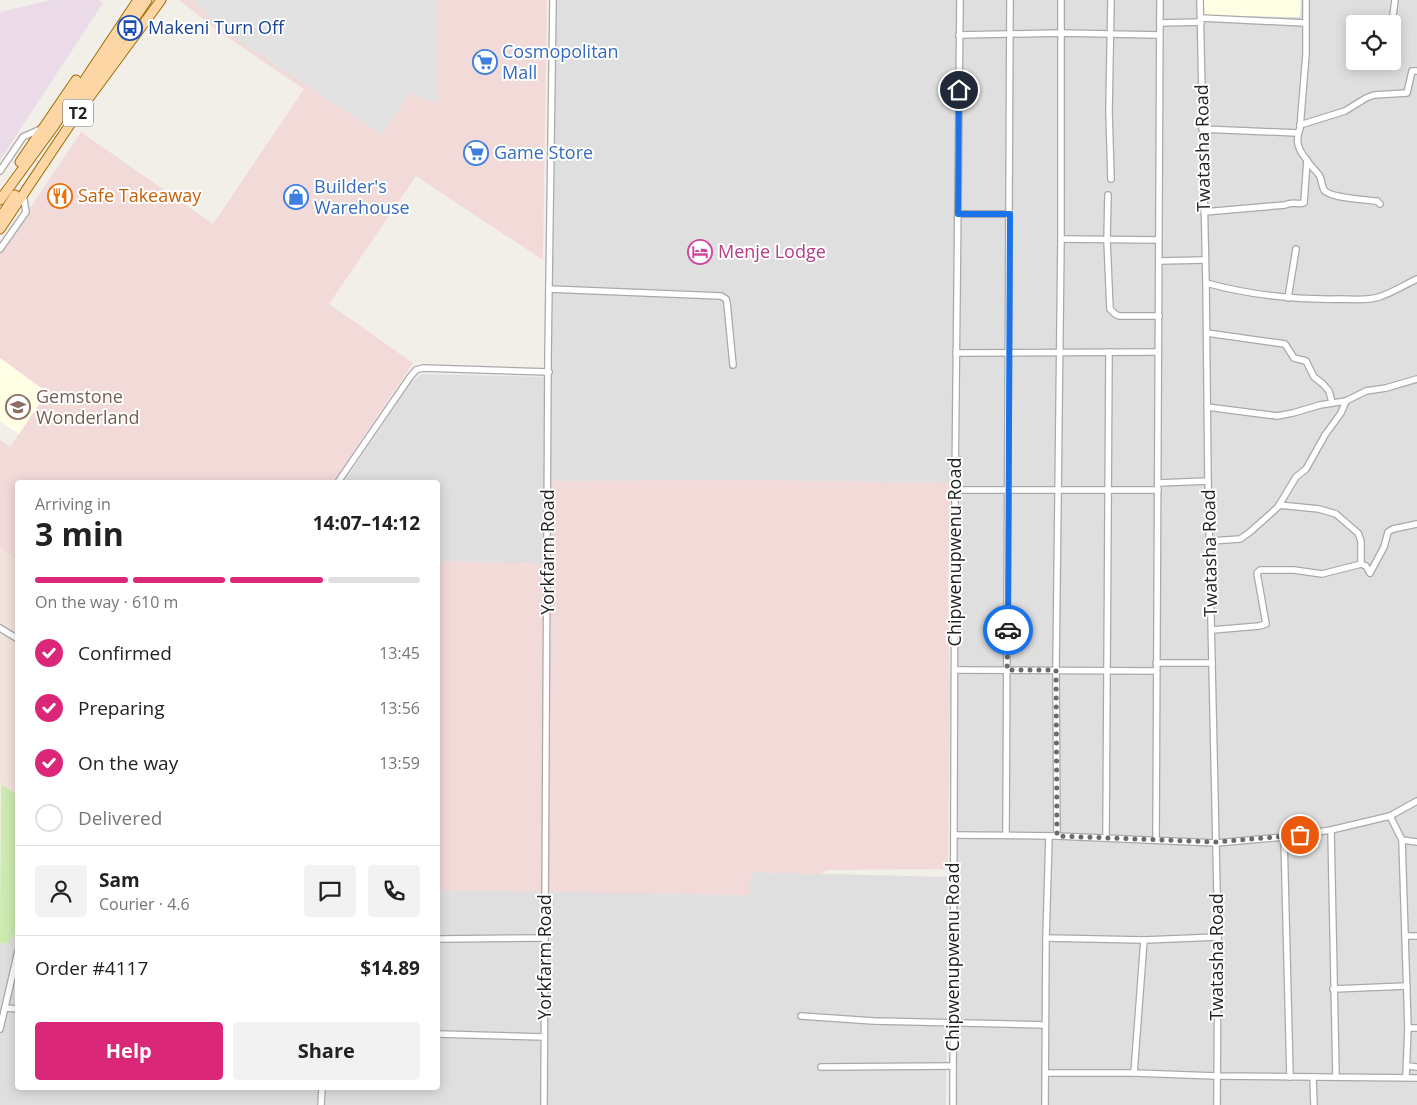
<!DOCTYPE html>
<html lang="en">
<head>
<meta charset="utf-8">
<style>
  :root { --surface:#fff; --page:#f2f2f2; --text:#222; --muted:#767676; --line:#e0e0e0; --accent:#db2777 }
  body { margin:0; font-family:"Open Sans",sans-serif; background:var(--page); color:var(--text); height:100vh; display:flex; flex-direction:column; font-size:19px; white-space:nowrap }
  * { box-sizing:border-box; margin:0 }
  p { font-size:16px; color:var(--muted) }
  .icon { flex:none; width:28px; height:28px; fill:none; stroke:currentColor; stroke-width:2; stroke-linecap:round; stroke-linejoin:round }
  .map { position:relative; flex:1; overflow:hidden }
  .panel { position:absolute; left:15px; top:480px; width:425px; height:610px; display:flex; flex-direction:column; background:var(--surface); border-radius:5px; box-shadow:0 2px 12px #0003 }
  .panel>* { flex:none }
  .buttons { position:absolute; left:1346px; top:15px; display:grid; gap:10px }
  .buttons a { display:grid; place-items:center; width:55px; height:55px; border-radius:5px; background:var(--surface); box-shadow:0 2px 12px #0003; font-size:25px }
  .pin { position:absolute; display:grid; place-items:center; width:42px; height:42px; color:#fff; margin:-21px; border:2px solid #fff; border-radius:50%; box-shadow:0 1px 5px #0007 }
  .courier { position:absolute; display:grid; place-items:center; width:50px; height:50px; margin:-25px; border:4px solid #1a73e8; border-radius:50%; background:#fff; color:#222; box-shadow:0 1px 6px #0007 }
  .headline em { font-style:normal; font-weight:700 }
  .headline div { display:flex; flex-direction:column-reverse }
  .headline { display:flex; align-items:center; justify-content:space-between; height:85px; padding:0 20px }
  h1 { font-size:32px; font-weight:700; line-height:38px }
  .bar { display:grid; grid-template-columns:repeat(4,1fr); gap:8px 5px; align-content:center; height:60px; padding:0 20px }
  .bar i { height:6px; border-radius:4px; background:var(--line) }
  .bar .active { background:var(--accent) }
  .bar p { grid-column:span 4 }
  .line { display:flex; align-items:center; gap:12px; padding:0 20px; border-top:1px solid var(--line) }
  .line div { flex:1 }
  .round { display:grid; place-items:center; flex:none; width:52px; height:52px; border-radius:5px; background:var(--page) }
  ol { padding:0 20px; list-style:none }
  li { display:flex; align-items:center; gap:15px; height:55px }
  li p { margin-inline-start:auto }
  li .icon { padding:5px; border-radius:50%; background:var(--accent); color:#fff; stroke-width:4 }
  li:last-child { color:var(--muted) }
  li i { width:28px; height:28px; border:2px solid var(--line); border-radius:50% }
  .action { display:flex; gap:10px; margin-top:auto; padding:10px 20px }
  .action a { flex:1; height:58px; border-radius:5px; background:var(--accent); color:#fff; font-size:20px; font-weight:700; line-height:58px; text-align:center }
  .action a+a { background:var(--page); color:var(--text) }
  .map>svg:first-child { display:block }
</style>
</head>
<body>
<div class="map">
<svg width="1417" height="1105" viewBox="0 0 1417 1105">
  <rect width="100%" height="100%" fill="#f2efe9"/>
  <g fill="#e0dfdf" fill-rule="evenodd">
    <path d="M556 0H956V248L951 483 753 480 549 481 548 564 438 561V482H344L413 380 422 374 549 377 550 219Z"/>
    <path d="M963 0H1200L1203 15 1300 17 1301 0H1417V1105H955ZM1355 24H1392V61H1355Z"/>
    <path d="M750 872 948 877 946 1105H0V943L7 944 17 931 18 1088H438V889L749 895Z"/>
  </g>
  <g fill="#f2dad9">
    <path d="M179 0H547L543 260 416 176 329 304 413 363 333 482H18L17 560 0 548V440L10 447 46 392 0 358V253L81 132 213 224 304 89 221 33Z"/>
    <path d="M753 480 951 483 948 588 950 694 948 869 827 870 821 874 751 872 749 895 438 890V561L548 564V481Z"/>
  </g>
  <path fill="#ebdbe8" d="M51 0H98L103 3 0 160V12Z"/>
  <g fill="#ffffe5">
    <path d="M1203 0H1301L1300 17 1203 15Z"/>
    <path d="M0 358 47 392 19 434 0 421Z"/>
  </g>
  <path fill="#f3e3dd" d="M0 548 17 560V796L0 783Z"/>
  <path fill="#cdebb0" d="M1 784 18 796 17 931 7 944 0 943Z"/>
  <path fill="#e2e2e2" d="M193 0H438V103L423 99 411 92 382 135 223 31Z"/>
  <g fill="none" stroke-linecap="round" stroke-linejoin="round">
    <defs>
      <g id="minor">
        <path d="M1111 0 1109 111 1111 179"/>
        <path d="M1200 0 1206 283 1208 481 1218 937 1217 1105"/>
        <path d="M1393 16 1395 0"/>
        <path d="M1201 18 1305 23"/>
        <path d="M1160 23 1201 22"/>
        <path d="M959 35 1061 33 1159 35"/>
        <path d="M1300 125 1345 111 1366 98 1374 95 1407 93 1412 71H1417"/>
        <path d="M1202 129 1297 133"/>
        <path d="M1307 160C1310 166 1315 169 1319 175 1322 179 1321 185 1324 190 1330 198 1366 200 1377 201L1380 204"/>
        <path d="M0 171 23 137 43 128"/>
        <path d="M1108 195 1107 240 1110 309 1115 314 1119 316H1159"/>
        <path d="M1204 212 1285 205C1293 201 1298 205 1304 203L1307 160C1298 150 1295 141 1300 128L1306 54V0"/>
        <path d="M958 214H1009"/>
        <path d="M1061 239 1158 240"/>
        <path d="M0 249 26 212 23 194"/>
        <path d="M1159 261 1205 260"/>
        <path d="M1206 283C1250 295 1295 300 1340 299 1353 299 1366 301 1379 297 1392 293 1404 285 1417 279"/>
        <path d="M549 289 721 296 726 299 727 303 733 365"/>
        <path d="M1288 298 1296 249"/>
        <path d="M1207 333 1285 344 1294 358 1306 361 1314 377 1323 384 1329 391 1332 402"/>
        <path d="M956 353 1158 352"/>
        <path d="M1207 407 1277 416 1293 413 1320 405 1346 401 1366 391 1386 388 1417 379"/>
        <path d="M338 482 410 377 416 370 423 368 549 372"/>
        <path d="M1158 483 1208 481"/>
        <path d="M955 490H1158"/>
        <path d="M1279 505 1319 509 1336 514 1358 533 1361 541V564"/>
        <path d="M1210 541 1240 539 1250 532 1278 507 1296 477 1306 469 1325 435 1341 413 1346 401"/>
        <path d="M1370 573 1384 547 1388 532 1393 529 1417 524"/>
        <path d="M0 628 18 639"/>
        <path d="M1212 630 1259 626 1266 624 1257 573 1260 570H1294L1322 574 1361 564 1366 566 1370 573"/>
        <path d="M1156 663H1212"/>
        <path d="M955 670 1156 671"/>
        <path d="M1390 816 1402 840 1408 1028 1406 1076"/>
        <path d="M1331 830 1336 1076"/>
        <path d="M954 835 1057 836 1216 843 1284 837 1331 830 1390 816 1417 801"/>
        <path d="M1006 835 1010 0"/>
        <path d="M1057 836 1056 670 1061 239V0"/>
        <path d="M1106 837 1109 352"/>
        <path d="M1284 837 1290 1077"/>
        <path d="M1156 839 1160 0"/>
        <path d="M1402 840 1417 842"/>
        <path d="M1405 936H1417"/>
        <path d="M1046 938 1144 940 1218 937"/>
        <path d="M438 939 545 938"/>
        <path d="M1333 989 1407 986"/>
        <path d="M5 1008 18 1009"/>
        <path d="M801 1016 874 1021 1045 1025"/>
        <path d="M1408 1028H1417"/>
        <path d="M0 1029 18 951"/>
        <path d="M438 1034 544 1037"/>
        <path d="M1408 1066 1417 1067"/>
        <path d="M821 1067 953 1066"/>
        <path d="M1046 1073H1134L1216 1076 1417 1078"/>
        <path d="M1134 1073 1144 940"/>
        <path d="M1313 1077 1314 1105"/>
        <path d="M321 1105 322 1088"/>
        <path d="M544 1105 548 356 553 0"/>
        <path d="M953 1105 955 490 960 0"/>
        <path d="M1045 1105 1046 938 1049 836"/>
      </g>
      <g id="primary">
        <path d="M76 106 147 0"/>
        <path d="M20 162 76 80"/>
        <path d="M0 200 54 126 138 0"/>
        <path d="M0 218 15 195"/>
        <path d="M0 229 77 114 161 0"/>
      </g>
    </defs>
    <use href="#minor" stroke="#a9a9a9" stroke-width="8"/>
    <use href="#primary" stroke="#a06b00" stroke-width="11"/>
    <use href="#minor" stroke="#fff" stroke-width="5.5"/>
    <use href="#primary" stroke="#fcd6a4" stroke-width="9"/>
  </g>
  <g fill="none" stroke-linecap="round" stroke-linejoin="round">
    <path stroke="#6b6a68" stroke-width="5" stroke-dasharray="0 9" d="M1008 630 1007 670H1056L1057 836 1216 842 1300 835"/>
    <path stroke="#1a73e8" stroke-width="6" d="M959 90 958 214H1010L1008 630"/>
  </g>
  <defs>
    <symbol id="bus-ring" viewBox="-11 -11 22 22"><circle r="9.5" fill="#fff" stroke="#1a4fb4" stroke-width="1.5"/><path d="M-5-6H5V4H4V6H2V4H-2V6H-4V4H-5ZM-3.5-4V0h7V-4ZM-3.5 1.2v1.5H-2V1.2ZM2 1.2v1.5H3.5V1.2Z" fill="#1a4fb4"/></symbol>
    <symbol id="supermarket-ring" viewBox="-11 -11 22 22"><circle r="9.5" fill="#fff" stroke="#3f7fe0" stroke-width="1.5"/><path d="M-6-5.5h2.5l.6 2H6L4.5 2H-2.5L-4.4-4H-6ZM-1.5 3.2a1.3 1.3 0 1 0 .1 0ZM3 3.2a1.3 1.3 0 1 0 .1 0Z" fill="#3f7fe0"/></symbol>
    <symbol id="restaurant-ring" viewBox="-11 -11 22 22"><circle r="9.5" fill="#fff" stroke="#e8710a" stroke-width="1.5"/><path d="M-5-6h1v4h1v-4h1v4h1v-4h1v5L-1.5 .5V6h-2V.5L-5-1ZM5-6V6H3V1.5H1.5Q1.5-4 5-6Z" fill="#e8710a"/></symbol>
    <symbol id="shop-ring" viewBox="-11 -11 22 22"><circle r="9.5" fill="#fff" stroke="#3f7fe0" stroke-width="1.5"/><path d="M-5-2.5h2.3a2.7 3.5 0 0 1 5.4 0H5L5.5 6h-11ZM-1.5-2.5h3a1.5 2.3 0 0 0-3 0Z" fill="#3f7fe0"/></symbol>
    <symbol id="hotel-ring" viewBox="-11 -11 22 22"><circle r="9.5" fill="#fff" stroke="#d1479c" stroke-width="1.5"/><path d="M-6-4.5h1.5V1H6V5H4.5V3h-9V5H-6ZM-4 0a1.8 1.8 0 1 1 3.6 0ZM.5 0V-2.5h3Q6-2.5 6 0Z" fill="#d1479c"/></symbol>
    <symbol id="school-ring" viewBox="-11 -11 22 22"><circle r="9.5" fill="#fff" stroke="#8d6e63" stroke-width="1.5"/><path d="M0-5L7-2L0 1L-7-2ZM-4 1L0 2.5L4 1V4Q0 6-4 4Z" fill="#8d6e63"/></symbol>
  </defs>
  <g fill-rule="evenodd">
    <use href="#bus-ring" x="116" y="14" width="28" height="28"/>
    <use href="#supermarket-ring" x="471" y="48" width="28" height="28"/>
    <use href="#supermarket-ring" x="462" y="139" width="28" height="28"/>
    <use href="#restaurant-ring" x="46" y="182" width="28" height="28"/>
    <use href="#shop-ring" x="282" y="183" width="28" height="28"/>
    <use href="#hotel-ring" x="686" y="238" width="28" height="28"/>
    <use href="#school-ring" x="4" y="393" width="28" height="28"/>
  </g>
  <g text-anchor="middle" stroke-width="4" stroke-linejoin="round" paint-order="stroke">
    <rect fill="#fff" stroke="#646464" stroke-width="1" x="63" y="99.5" width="30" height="27" rx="4"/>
    <g font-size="16" font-weight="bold" fill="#222">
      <text x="78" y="119">T2</text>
    </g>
    <g font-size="18" fill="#164399" stroke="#fff" text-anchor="start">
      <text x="148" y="34">Makeni Turn Off</text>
    </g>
    <g font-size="18" fill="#366cbe" stroke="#fff" text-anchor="start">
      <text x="502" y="58">Cosmopolitan<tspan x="502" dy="21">Mall</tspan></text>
      <text x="494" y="159">Game Store</text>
      <text x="314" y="193">Builder's<tspan x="314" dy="21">Warehouse</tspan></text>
    </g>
    <g font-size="18" fill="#222" stroke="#fff">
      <text transform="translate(1203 148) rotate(-91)" y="6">Twatasha Road</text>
      <text transform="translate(548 552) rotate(-90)" y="6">Yorkfarm Road</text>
      <text transform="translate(955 552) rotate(-90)" y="6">Chipwenupwenu Road</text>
      <text transform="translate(1210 553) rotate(-91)" y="6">Twatasha Road</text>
      <text transform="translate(545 957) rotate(-90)" y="6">Yorkfarm Road</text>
      <text transform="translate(953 957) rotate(-90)" y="6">Chipwenupwenu Road</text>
      <text transform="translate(1217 957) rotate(-90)" y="6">Twatasha Road</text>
    </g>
    <g font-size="18" fill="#c56008" stroke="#fff" text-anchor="start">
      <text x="78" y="202">Safe Takeaway</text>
    </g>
    <g font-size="18" fill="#b23c85" stroke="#fff" text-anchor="start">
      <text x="718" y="258">Menje Lodge</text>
    </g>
    <g font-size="18" fill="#785e54" stroke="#fff" text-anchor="start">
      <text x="36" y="403">Gemstone<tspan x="36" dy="21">Wonderland</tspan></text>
    </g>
  </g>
</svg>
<div class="buttons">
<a><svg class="icon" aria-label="locate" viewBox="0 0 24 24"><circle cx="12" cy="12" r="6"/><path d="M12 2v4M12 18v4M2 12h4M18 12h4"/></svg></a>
</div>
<div class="pin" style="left:1300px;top:835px;background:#ea580c"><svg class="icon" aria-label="bag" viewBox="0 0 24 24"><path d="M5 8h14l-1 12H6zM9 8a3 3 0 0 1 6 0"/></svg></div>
<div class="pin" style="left:959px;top:90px;background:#1f2937"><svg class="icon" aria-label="home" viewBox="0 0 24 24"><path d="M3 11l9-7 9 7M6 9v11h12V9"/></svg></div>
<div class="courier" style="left:1008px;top:630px"><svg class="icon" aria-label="car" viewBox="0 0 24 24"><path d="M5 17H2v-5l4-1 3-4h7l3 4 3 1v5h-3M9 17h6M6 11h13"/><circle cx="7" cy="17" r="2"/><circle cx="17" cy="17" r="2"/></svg></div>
<section class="panel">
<div class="headline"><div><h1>3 min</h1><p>Arriving in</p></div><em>14:07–14:12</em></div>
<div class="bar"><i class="active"></i><i class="active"></i><i class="active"></i><i></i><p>On the way · 610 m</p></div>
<ol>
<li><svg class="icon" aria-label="check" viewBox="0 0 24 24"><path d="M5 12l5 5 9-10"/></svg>Confirmed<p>13:45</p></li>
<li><svg class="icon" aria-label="check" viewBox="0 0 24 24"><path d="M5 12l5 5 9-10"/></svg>Preparing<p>13:56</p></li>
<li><svg class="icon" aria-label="check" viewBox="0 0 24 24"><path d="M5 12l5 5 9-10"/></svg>On the way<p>13:59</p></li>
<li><i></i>Delivered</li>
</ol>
<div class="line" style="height:90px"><a class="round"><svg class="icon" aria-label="person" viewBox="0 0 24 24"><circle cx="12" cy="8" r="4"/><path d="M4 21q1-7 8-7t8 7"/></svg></a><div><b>Sam</b><p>Courier · 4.6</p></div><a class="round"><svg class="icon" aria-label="chat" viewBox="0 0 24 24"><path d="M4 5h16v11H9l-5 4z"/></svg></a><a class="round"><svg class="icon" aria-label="phone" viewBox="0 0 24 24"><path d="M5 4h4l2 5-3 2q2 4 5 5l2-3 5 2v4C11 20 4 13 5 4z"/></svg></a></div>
<div class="line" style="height:65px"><div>Order #4117</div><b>$14.89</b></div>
<div class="action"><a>Help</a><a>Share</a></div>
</section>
</div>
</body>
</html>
